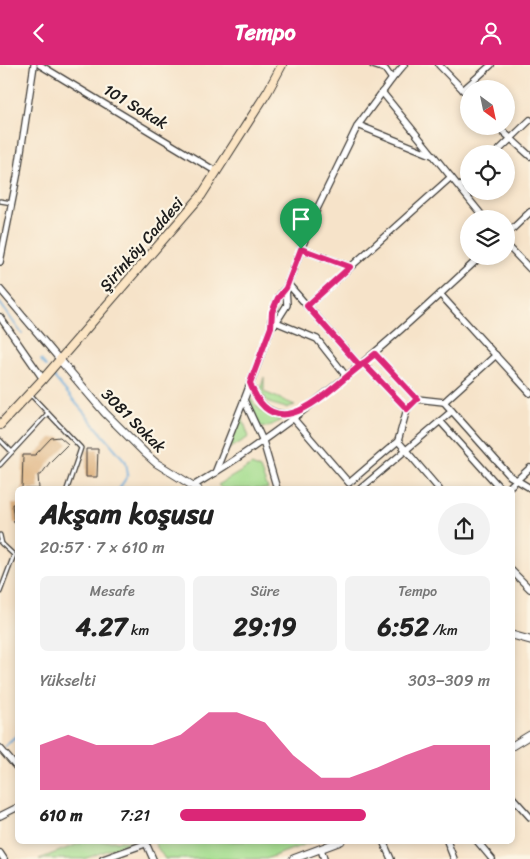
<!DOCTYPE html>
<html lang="tr">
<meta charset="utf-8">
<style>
body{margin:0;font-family:Sriracha,sans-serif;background:#f2f2f2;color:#222;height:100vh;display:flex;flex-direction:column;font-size:19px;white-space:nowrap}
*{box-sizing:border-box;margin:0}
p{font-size:16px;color:#767676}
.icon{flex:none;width:28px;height:28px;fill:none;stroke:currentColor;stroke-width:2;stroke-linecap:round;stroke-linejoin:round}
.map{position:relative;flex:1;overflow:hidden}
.side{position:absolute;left:15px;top:421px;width:500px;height:358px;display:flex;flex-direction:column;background:#fff;border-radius:8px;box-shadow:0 2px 8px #0003}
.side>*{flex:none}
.needle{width:32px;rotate:147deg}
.tools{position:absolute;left:460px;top:15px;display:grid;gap:10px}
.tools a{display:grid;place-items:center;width:55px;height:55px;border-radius:50%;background:#fff;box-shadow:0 2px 8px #0003;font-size:25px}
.pin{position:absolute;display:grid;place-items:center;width:42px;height:42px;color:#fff;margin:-51px -21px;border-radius:50% 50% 50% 0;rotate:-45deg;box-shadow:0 0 5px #0007}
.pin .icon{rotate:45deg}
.round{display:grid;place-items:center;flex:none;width:52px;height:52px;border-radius:26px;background:#f2f2f2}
.headline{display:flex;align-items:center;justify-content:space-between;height:85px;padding:0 25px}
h1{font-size:28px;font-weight:800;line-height:38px}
.figures{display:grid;grid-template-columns:repeat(3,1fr);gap:8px;height:85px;padding:5px 25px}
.figures div{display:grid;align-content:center;border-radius:8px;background:#f2f2f2;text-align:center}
.figures b{font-size:25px;font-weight:800}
.figures small{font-size:14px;font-weight:400}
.figures p{font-size:14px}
.chart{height:140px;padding:10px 25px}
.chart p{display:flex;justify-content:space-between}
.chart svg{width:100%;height:90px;margin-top:5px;fill:#db2777;opacity:.7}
ul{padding:0 25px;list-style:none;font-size:16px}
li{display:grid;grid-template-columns:80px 60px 1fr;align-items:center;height:38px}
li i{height:12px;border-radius:6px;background:#db2777}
header{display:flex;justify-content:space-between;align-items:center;height:65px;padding:0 25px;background:#db2777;color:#fff;font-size:22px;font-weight:800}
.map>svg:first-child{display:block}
.green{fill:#a4dd8f;stroke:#607c56}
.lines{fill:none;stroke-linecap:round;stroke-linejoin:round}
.stream{stroke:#67a9db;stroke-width:2}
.building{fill:#dbab74}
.service-casing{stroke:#3d3a36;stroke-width:5.5}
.minor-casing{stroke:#3d3a36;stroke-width:8}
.tertiary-casing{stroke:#3d3a36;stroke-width:9}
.secondary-casing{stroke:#3d3a36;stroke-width:10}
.service{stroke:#fff;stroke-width:3}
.minor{stroke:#fff;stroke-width:5.5}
.tertiary{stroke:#fff;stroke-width:7}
.secondary{stroke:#fce5c4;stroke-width:8}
.route-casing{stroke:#fff;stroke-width:10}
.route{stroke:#db2777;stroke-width:6}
.labels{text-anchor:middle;stroke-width:4.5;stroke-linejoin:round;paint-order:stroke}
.street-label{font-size:16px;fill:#1c1c1c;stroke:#fcf5e5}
</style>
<header><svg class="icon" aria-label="back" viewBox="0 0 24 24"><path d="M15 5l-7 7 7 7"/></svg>Tempo<svg class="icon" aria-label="person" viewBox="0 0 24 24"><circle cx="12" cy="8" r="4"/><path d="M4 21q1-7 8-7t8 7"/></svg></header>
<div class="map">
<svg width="530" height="794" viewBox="0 0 530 794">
<rect width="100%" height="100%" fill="#fcf5e5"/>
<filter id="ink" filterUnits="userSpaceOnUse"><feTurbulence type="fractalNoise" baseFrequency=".02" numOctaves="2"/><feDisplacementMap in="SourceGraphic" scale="10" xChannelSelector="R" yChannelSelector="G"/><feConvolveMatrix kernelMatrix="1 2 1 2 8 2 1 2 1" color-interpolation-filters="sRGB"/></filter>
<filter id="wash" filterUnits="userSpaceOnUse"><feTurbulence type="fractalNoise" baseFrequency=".0096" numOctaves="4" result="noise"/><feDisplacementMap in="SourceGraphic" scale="20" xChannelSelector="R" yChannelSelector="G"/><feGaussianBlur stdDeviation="1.12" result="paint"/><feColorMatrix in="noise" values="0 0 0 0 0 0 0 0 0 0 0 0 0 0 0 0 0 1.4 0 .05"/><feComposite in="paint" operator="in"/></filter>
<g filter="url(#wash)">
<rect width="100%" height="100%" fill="#f6e3c9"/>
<g class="green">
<path d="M264,312v15l31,13 -9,3 -17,-5 -9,-12z"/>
<path d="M251,334c9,13 17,17 30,21l-13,7 -8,-1 -10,-23z"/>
<path d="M242,352l7,20 -20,12 -1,-1z"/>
<path d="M252,400l8,4 8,20h-46l-4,-4z"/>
<path d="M86,776h47l-49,18h-45z"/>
<path d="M156,776h158l-48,18h-101l-10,-15z"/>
</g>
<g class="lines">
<g class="stream">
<path d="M0,238l22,31"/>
<path d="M41,295l5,6"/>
<path d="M53,311l73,86 2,13 -9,14"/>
<path d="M5,681l13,-12"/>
</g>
</g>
<g id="blocks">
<g class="building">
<path d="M60,372l8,7 -18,18 -9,13h-3l1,14h-17l1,-34h12l16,-17z"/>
<path d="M86,384h12l-1,28h-11z"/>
<path d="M12,439h6v19h-4z"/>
</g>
</g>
</g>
<g filter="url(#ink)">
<use href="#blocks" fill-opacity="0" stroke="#3d3a36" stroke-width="1"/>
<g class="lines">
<defs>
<g id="service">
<path d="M0,136l12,2"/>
<path d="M30,329l51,54 -14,41"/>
<path d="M0,375l12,12"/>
<path d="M0,400l47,-51"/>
<path d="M0,470l2,9"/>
<path d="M0,477l14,13 -14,37"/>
</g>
<g id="minor">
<path d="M40,0l177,107"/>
<path d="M373,0l12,4 7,10 12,-14"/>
<path d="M439,0l30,31"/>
<path d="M463,25l28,-25"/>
<path d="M382,27l103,127"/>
<path d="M358,60l74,30"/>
<path d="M497,61l33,30"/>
<path d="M495,89l35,-34"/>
<path d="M460,122l9,-8"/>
<path d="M506,170l24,-23"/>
<path d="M506,179l24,25"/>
<path d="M301,184l49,18"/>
<path d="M0,197l17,-85 17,-112"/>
<path d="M288,219l72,82"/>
<path d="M0,224l60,71"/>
<path d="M440,229l90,99"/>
<path d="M307,241l144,-129"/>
<path d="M0,252l43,62"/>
<path d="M271,255l46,19 29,37"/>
<path d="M275,259l12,-19 -1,-17"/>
<path d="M375,289l42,45 27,3"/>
<path d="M496,290l-52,47 66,74 20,12"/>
<path d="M250,318c9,24 23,36 49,29"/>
<path d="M407,344l10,-10"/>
<path d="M293,353l56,65 49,-42 9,-32 -44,-46"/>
<path d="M440,356l61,68"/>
<path d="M398,376l41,48"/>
<path d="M215,408l29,-73"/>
<path d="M193,421c106,-63 199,-146 288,-230"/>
<path d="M277,424l-14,-48 -19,-41c9,-24 18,-47 26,-70 6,-15 2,-30 16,-42l31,-79 41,-84 34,-46"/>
<path d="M360,424l92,-78"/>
<path d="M507,424l23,-21"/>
<path d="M512,506l18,18"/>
<path d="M0,683l18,21"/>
<path d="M512,732l18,20"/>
<path d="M0,751l18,-9"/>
<path d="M145,776l8,18"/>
<path d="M383,776l8,18"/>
<path d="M447,776l7,18"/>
<path d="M477,776l15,18"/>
<path d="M321,784l3,10"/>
<path d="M0,788l4,6"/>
<path d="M103,794l42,-15"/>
</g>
<g id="tertiary">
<path d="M60,295l45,53 41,41 10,9 42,26"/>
<path d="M512,570l18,5"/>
<path d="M512,681l18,-11"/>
<path d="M293,794l48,-18"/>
</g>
<path id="secondary" d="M0,360l43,-46 158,-183 67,-105 14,-26"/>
</defs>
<use href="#service" class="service-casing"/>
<use href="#minor" class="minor-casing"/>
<use href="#tertiary" class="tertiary-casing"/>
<use href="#secondary" class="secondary-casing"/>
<use href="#service" class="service"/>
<use href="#minor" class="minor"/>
<use href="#tertiary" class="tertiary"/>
<use href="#secondary" class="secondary"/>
</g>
</g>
<g class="lines" filter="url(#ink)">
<defs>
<path id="route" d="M301,184l-15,39 -8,10 -6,14 -1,15 -21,56c25,68 77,8 110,-17l3,-3 44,46 10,-10 -42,-45 -15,12 -53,-60 43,-39 -49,-18"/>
</defs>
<use href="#route" class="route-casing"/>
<use href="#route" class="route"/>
</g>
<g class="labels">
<g class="street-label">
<text transform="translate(136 41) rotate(31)" y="6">101 Sokak</text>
<text transform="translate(141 179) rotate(-49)" y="6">Şirinköy Caddesi</text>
<text transform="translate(134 355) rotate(45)" y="6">3081 Sokak</text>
</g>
</g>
</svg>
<div class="tools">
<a><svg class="needle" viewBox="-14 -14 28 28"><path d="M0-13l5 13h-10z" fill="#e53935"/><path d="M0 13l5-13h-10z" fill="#767676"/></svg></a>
<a><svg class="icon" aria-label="locate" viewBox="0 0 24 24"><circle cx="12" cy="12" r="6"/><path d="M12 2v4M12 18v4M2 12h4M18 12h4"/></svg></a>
<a><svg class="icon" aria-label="layers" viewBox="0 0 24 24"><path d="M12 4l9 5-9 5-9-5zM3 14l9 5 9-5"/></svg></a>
</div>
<div class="pin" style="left:301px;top:184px;background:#1e9e55"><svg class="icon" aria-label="arrive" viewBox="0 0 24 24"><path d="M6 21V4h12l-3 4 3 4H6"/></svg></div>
<section class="side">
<div class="headline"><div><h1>Akşam koşusu</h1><p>20:57 · 7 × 610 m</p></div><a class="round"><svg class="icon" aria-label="share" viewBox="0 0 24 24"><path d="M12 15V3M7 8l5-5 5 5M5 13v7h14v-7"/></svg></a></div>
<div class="figures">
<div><p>Mesafe</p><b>4.27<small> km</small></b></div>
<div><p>Süre</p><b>29:19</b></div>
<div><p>Tempo</p><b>6:52<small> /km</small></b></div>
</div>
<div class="chart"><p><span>Yükselti</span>303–309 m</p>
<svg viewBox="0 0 160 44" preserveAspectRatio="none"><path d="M0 44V22L10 17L20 22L30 22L40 22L50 17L60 6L70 6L80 11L90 27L100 38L110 38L120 33L130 27L140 22L150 22L160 22V44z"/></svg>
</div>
<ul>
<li><b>610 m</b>7:21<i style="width:60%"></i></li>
</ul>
</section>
</div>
